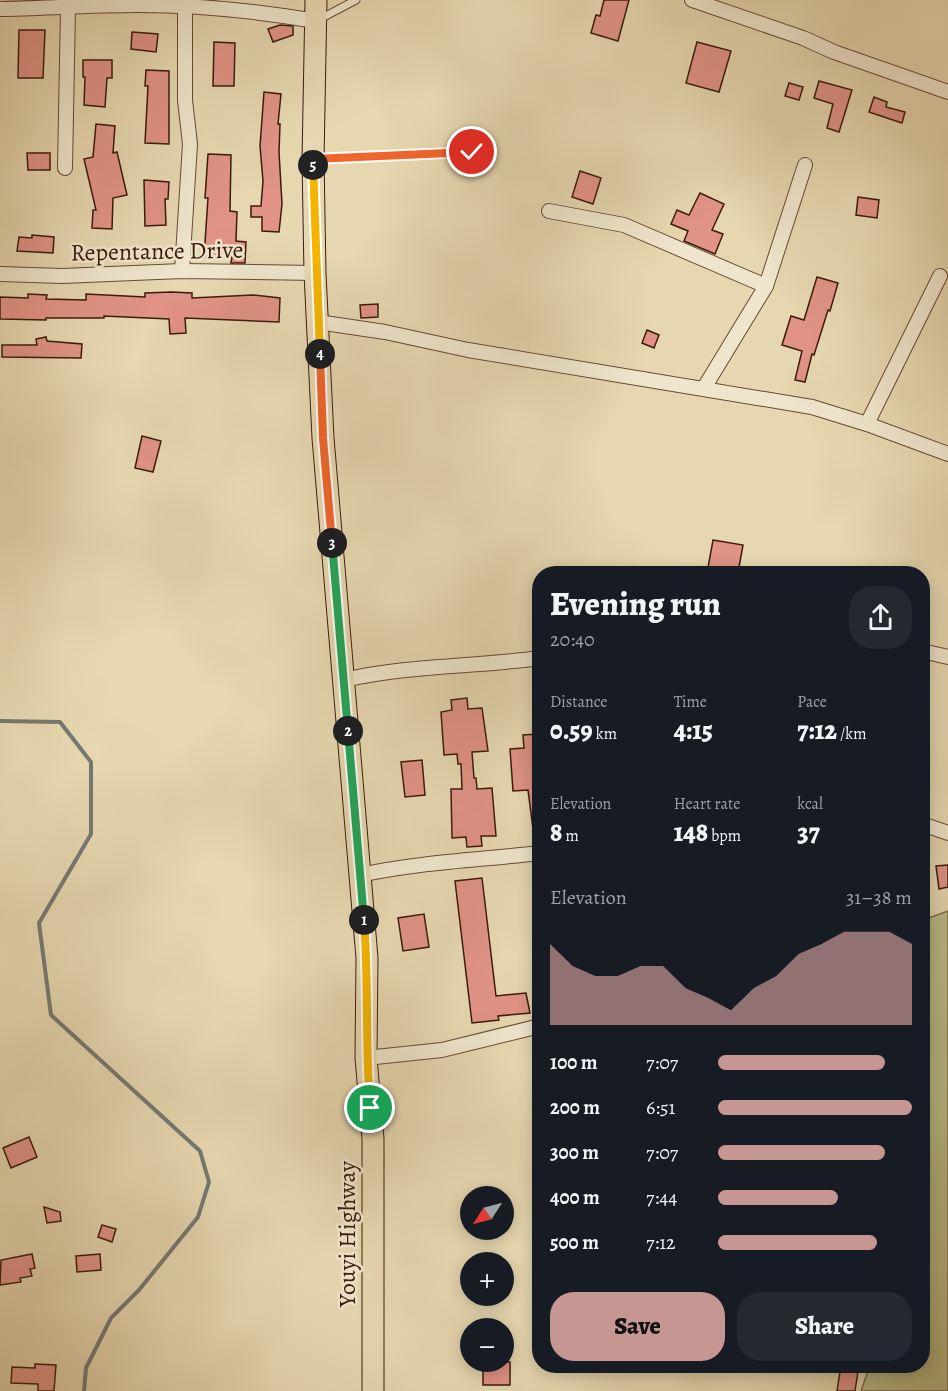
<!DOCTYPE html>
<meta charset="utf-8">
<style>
body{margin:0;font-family:Alegreya,serif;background:#242831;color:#f1f3f6;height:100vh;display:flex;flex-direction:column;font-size:22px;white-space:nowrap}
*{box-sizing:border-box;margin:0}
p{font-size:20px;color:#9ea1a6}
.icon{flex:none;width:33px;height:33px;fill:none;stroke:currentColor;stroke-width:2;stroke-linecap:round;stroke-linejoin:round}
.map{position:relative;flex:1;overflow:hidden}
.panel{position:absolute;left:532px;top:566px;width:398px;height:807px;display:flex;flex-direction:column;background:#171b24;border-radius:24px;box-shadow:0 3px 15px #0003}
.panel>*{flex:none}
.needle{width:39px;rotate:234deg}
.fabs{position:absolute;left:460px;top:1186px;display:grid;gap:12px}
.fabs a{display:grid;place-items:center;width:54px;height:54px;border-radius:50%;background:#171b24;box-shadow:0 3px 15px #0003;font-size:30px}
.pin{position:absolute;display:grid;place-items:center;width:51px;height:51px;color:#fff;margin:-26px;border:3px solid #fff;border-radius:50%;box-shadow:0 2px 6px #0007}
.km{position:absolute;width:30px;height:30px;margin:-15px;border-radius:50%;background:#222;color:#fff;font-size:16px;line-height:30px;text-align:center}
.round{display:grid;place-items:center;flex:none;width:63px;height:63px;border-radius:24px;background:#242831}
.head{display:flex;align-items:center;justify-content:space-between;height:102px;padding:0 18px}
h1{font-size:33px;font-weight:800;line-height:45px}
.stats{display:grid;grid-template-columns:repeat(3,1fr);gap:9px;height:102px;padding:6px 18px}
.stats div{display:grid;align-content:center}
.stats b{font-size:26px;font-weight:800}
.stats small{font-size:16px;font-weight:400}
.stats p{font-size:16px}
.chart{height:168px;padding:12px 18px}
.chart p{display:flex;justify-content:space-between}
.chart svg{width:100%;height:108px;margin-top:6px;fill:#c59692;opacity:.7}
.cta{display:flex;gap:12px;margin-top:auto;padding:12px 18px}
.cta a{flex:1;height:69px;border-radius:24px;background:#c59692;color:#111;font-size:24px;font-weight:800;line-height:69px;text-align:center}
.cta a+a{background:#242831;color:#f1f3f6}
ul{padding:0 18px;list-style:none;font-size:20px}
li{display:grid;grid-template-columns:96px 72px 1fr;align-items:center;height:45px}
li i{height:15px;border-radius:8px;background:#c59692}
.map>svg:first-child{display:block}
.green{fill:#b9bd88;stroke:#7a6c4a;stroke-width:1.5}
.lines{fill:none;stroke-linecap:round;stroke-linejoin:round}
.stream{stroke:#757972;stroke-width:4}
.building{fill:#e09386;stroke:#3b1b0b;stroke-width:1.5}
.service-casing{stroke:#664a34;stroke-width:9}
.minor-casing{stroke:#664a34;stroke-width:16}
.primary-casing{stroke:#3b1b0b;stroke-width:23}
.service{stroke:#efe5cc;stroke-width:7}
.minor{stroke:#efe5cc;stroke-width:14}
.primary{stroke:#e6d7b0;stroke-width:21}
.split-1-casing{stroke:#fff;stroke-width:12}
.split-2-casing{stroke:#fff;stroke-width:12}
.split-3-casing{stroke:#fff;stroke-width:12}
.split-4-casing{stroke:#fff;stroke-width:12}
.split-5-casing{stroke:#fff;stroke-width:12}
.split-6-casing{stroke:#fff;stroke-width:12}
.split-1{stroke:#f5b400;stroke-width:8}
.split-2{stroke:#22a559;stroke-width:8}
.split-3{stroke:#22a559;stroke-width:8}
.split-4{stroke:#f0652b;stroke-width:8}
.split-5{stroke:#f5b400;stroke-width:8}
.split-6{stroke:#f0652b;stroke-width:8}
.labels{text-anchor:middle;stroke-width:5;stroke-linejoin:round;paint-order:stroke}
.street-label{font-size:24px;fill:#3b1b0b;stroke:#efe5cc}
</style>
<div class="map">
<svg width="948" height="1391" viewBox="0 0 948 1391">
<rect width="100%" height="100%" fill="#e6d7b0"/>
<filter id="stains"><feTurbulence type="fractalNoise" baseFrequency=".00333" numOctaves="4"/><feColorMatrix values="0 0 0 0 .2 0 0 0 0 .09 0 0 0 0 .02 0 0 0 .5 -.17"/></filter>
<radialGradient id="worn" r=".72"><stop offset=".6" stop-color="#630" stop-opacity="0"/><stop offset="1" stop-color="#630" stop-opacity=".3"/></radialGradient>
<path class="green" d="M948,911v480h-87l9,-26h52l1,-445z"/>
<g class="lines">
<path class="stream" d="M0,721l60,1 31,40v72l-52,89 12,92 149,136 9,31 -11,35 -59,73 -28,28 -25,50 -2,23"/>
</g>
<g class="building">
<path d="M604,0h25l-11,41 -27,-8 5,-18 4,1z"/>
<path d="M280,25l13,1v9l-20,7 -5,-13z"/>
<path d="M19,30h26l-2,48h-25z"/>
<path d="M132,32l26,2 -2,18 -25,-3z"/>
<path d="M214,42l21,1 -1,43h-21z"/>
<path d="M697,42l34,9 -12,41 -33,-9z"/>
<path d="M83,60h29v18h-5l-2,29 -21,-2 1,-28h-2z"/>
<path d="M146,70l23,1v73l-24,-1 3,-57h-3z"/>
<path d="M819,81l33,9 -13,42 -12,-4 6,-24 -19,-6z"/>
<path d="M789,83l14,4 -4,13 -14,-4z"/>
<path d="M264,92l17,2 -3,30h2l-1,28 3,52 -3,28 -17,-1v-14h-11v-11h10l2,-25 -3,-35z"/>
<path d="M874,97l13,5 -1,5 19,5 -3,11 -33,-11z"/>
<path d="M96,124l19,2 -2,27 4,-1 10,43 -14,3 -1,31 -20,-1 1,-18h3l-12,-51 9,-2z"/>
<path d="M27,153h23v17h-22z"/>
<path d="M208,154l23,1 -1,56 7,1 -1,29 10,1 -1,21h-14l1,-6h-28l4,-59h-3z"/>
<path d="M580,171l21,7 -8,26 -21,-7z"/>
<path d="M144,180l25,2 -1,17h-3l1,26 -21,1z"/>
<path d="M700,193l24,11 -12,26 11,4 -8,20 -31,-13 4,-10 -17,-7 6,-14 12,5z"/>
<path d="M858,197l21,3 -2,18 -21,-3z"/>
<path d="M32,235l22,2 -1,16 -36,-2 2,-14 13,1z"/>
<path d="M817,277l21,6 -8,28 -2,-1 -14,45 -2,-1 -7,28 -10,-2 7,-29 -20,-6 9,-29 13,4z"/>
<path d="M171,292l21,1v5l61,-3 27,3 -1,24 -94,-4 1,15 -16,1 -1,-15 -65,-3v2h-58v2l-46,-1v-22l28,1v-4l19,1 -1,4 40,1v-6l59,3v-4z"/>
<path d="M378,304v13l-17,1 -1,-13z"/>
<path d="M647,330l12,5 -5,13 -12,-5z"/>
<path d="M46,337l1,4 35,3 -1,14 -79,-1v-12h35l-1,-6z"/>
<path d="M142,436l19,5 -8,31 -18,-4z"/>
<path d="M713,540l30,5 -5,28h-31z"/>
<path d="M467,698l1,11 14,-1 6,43 -16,1 2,26h2l1,11 15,-1 4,48h-15l1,10 -15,1 -1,-10 -14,1 -1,-49h11l-1,-25h-3l-1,-10 -13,1 -3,-43 11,-2 -1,-10z"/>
<path d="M538,734l2,95h-7l-5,-39 -15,1 -3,-42 14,-1 -1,-13z"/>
<path d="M422,760l3,35 -20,2 -4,-35z"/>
<path d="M948,865v22l-9,2 -3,-23z"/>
<path d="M482,878l14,118 30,-3 4,20 -32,3 1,4 -27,3 -17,-142z"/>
<path d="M424,914l5,33 -26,4 -5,-33z"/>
<path d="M29,1137l8,20 -26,11 -8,-20z"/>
<path d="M44,1207l16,5 1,9 -14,2z"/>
<path d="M102,1225l14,4 -4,13 -14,-5z"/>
<path d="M32,1254l3,14 -5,1 2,7 -12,2 1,4 -21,3 1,-25z"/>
<path d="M100,1254l1,16 -24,2 -1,-16z"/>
<rect x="483" y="1362" width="27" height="23"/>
<path d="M35,1364l21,1 -2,26h-16v-7l-27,-1 1,-16 23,1z"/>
<path d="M841,1365h18l-4,26h-18z"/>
</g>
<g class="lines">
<defs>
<g id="service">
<path d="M318,20l38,-20"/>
<path d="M316,159l156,-7"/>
</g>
<g id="minor">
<path d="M692,0l111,38 31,14 114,40"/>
<path d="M0,9c46,-1 92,-4 138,-4 60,0 119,6 178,16"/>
<path d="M65,168l3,-160"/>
<path d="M549,211l75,14 142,61"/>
<path d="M182,271l8,-127 -5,-44v-100"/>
<path d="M0,274l62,2 120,-5 133,2"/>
<path d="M318,322l67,10 83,18 344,57 55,17 81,30"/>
<path d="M704,388l62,-102 39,-121"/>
<path d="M867,424l73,-148"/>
<path d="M922,651l26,6"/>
<path d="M344,680c64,-15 131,-13 196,-22"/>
<path d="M922,824l26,9"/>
<path d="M360,875c60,-13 120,-15 180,-22"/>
<path d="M366,1058l76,-8 98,-24"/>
</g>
<path id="primary" d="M316,0l-3,159 2,114 8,165 44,520 -1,100 7,81v252"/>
</defs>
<use href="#service" class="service-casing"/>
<use href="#minor" class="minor-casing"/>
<use href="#primary" class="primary-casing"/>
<use href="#service" class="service"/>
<use href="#minor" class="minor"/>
<use href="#primary" class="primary"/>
</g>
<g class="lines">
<defs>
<path id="split-1" d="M364,920c5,63 1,126 6,188"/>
<path id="split-2" d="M348,731l16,189"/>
<path id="split-3" d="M332,543l16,188"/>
<path id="split-4" d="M320,354l3,84 9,105"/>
<path id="split-5" d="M313,165l7,189"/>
<path id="split-6" d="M313,165v-6l159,-7"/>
</defs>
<use href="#split-1" class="split-1-casing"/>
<use href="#split-2" class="split-2-casing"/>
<use href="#split-3" class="split-3-casing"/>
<use href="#split-4" class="split-4-casing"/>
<use href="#split-5" class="split-5-casing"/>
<use href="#split-6" class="split-6-casing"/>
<use href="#split-1" class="split-1"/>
<use href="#split-2" class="split-2"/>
<use href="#split-3" class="split-3"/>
<use href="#split-4" class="split-4"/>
<use href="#split-5" class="split-5"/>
<use href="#split-6" class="split-6"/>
</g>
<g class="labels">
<g class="street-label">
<text transform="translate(157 251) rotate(-1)" y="8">Repentance Drive</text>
<text transform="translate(347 1234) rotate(-90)" y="8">Youyi Highway</text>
</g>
</g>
<rect width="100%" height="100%" filter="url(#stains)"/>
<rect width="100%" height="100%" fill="url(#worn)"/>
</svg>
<div class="fabs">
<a><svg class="needle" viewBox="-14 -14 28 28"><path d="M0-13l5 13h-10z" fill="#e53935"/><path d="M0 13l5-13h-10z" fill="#9ea1a6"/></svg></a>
<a>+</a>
<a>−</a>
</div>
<div class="pin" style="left:370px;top:1108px;background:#1e9e55"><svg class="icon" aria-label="arrive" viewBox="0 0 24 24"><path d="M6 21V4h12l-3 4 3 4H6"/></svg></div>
<div class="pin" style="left:472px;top:152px;background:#d93025"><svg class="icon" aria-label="check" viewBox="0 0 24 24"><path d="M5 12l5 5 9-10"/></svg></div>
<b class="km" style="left:364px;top:920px">1</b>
<b class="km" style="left:348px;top:731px">2</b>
<b class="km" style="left:332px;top:543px">3</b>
<b class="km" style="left:320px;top:354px">4</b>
<b class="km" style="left:313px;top:165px">5</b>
<section class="panel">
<div class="head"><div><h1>Evening run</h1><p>20:40</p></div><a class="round"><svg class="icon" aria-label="share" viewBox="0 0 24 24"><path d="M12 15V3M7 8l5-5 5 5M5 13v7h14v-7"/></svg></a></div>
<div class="stats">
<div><p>Distance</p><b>0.59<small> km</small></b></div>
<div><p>Time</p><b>4:15</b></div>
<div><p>Pace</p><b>7:12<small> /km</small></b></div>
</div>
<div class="stats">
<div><p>Elevation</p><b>8<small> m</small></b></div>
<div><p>Heart rate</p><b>148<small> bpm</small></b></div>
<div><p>kcal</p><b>37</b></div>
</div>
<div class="chart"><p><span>Elevation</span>31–38 m</p>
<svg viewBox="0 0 160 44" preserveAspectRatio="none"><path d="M0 44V11L10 20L20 24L30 24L40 20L50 20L60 29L70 33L80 38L90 29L100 24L110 15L120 11L130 6L140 6L150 6L160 11V44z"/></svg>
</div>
<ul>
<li><b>100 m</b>7:07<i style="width:86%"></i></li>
<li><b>200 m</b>6:51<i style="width:100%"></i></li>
<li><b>300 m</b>7:07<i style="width:86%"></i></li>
<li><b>400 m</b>7:44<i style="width:62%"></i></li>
<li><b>500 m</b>7:12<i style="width:82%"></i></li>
</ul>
<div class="cta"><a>Save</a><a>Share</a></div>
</section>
</div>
